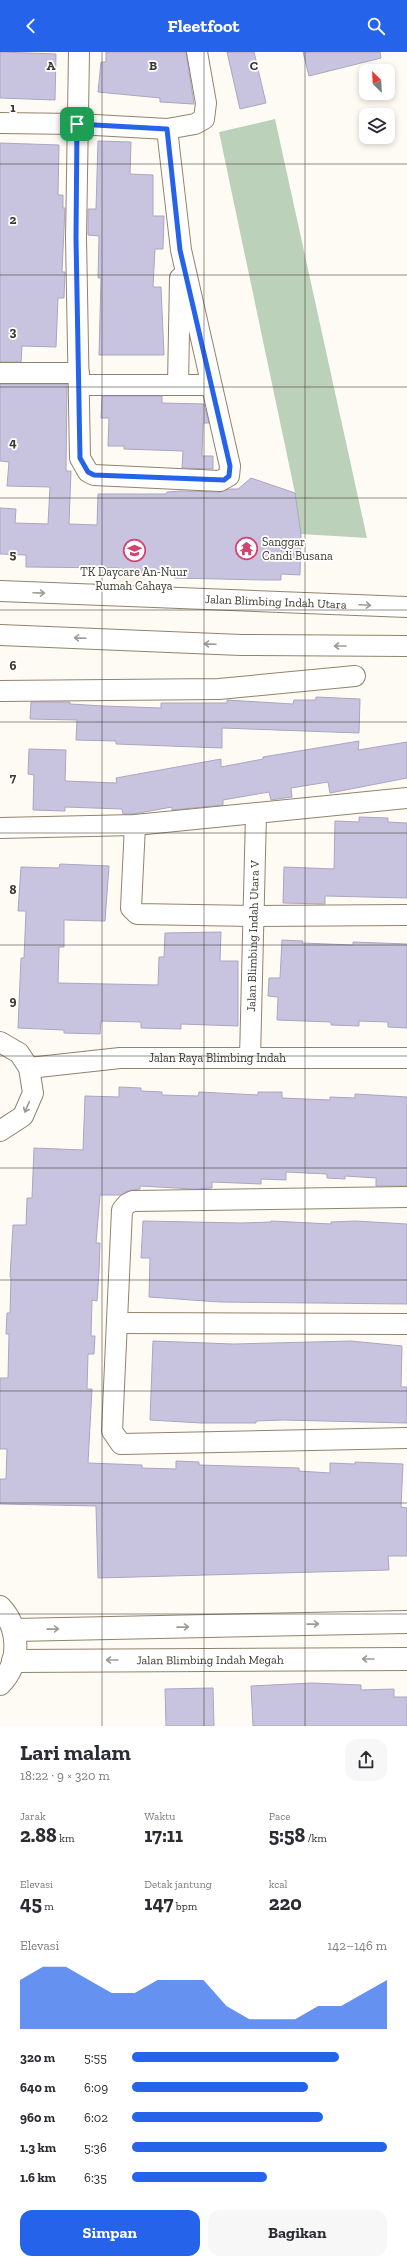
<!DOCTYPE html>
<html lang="id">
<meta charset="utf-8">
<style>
body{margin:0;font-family:"Zilla Slab",serif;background:#f7f7f7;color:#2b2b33;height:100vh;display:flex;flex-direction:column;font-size:15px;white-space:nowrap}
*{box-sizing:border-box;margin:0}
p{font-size:13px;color:#7c7c81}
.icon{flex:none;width:22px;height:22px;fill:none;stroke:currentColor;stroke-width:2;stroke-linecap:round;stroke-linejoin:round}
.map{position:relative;height:1674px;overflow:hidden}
.side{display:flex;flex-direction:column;background:#fff;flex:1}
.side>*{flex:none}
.needle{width:26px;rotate:336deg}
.controls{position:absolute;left:359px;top:12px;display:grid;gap:8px}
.controls a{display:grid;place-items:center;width:36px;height:36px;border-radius:8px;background:#fff;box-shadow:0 2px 6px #0003;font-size:20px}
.pin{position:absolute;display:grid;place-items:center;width:34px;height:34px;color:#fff;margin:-17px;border-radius:8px;box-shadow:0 2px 6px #0006}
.round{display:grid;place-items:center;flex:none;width:42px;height:42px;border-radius:12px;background:#f7f7f7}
.summary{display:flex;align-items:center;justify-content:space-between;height:68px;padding:0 20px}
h1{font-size:22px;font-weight:700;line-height:30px}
.figures{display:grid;grid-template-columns:repeat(3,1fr);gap:6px;height:68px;padding:4px 20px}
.figures div{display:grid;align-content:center}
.figures b{font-size:20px;font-weight:700}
.figures small{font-size:11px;font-weight:400}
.figures p{font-size:11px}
.chart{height:112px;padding:8px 20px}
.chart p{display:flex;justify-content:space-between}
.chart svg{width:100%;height:72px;margin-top:4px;fill:#2563eb;opacity:.7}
.button{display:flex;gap:8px;margin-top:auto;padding:8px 20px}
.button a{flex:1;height:46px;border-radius:12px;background:#2563eb;color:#fff;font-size:16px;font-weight:700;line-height:46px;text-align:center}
.button a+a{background:#f7f7f7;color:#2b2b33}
ul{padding:0 20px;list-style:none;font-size:13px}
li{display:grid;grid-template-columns:64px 48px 1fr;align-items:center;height:30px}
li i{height:10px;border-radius:5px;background:#2563eb}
header{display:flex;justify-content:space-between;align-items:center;height:52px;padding:0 20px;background:#2563eb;color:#fff;font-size:18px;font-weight:700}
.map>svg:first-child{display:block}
.built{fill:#fdf1dd}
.green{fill:#bcd1ba}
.building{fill:#c8c3df;stroke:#aba6c1}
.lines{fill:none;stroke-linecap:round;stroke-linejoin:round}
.street-casing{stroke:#91836b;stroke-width:22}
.secondary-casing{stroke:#91836b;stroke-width:24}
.street{stroke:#fff;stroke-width:20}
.secondary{stroke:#fff;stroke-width:22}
.oneway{stroke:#9e9b96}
.route-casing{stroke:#fff;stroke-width:8}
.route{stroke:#2563eb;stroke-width:5}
.grid{fill:none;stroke:#3d372d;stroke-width:1;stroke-opacity:0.55}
.labels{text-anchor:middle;stroke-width:3.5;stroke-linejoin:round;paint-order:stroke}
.poi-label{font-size:12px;fill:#3d372d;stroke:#fff;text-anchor:start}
.street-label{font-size:12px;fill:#3d372d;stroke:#fff}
.grid-label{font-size:13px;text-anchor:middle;font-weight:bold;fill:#3d372d;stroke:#fff;stroke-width:3.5;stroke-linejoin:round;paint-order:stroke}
</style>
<header><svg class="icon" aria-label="back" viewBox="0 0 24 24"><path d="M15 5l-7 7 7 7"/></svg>Fleetfoot<svg class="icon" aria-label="search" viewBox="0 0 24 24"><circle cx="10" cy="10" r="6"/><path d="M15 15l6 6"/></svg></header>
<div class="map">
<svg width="407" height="1674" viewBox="0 0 407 1674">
<rect width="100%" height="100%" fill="#fefbf5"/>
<path class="built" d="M121,477l27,1 -2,54 -28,-1z"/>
<path class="green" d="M275,67l92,419 -66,-4 -6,-41 -76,-361z"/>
<g class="building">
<path d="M0,0l56,2 -1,46 -55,-2z"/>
<path d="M106,0h80l8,52 -34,-2v-4l-62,-6 3,-30h5z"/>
<path d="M227,0h27l12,51 -26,6z"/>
<path d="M303,0h77l1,6 -72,18z"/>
<path d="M98,89l33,1 -1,32 23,1v41h11l-1,33h-8l-2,38h8l3,68h-65l2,-77h-3l1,-42 -11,-1v-26h8z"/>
<path d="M0,91l59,2 -1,50h5v13h2l-3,64h3l-1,26h-6l-2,49 -34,-1 -1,16h-21z"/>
<path d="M0,332h67l-1,87h5l-2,53 28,1 1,-31h68l1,-2 14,-1 39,1 9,-3h9l13,-11 44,15 6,41 -1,41 -19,-1v6h-18l-89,-2v-4l-55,-2v-4l-93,-1v-12l-26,-1v-46l16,1 -1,14 33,1 2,-37 -43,-1 2,-24 -9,-1z"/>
<path d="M102,344h60v7l42,1 5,19h-6l-1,33h11v13l-31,-1 1,-17 -59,-2v-3h-16l1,-28h-8z"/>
<path d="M316,645l44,2 -1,34 -137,-5v20l-106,-4v-3l-40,-1 1,-20 -47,-1 1,-17h39v2l34,2 57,2v-5h66v-3l66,4 1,-4h22z"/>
<path d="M359,689l-1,9 49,-8v36l-77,15 -2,-11 -37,6 1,9 -21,3 -2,-8 -46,8v5l-51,5v-3l-38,7h-11l-1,-5 -57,-2v4l-32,-1 1,-35 -6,-1 1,-25 37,1 -1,31 52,2 -1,-5 105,-19v8l42,-8v-2z"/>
<path d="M359,765l29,1v4l19,1v75l-82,-2v8l-42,-1 1,-36 50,2 1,-48 24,1z"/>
<path d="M60,812l49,2 -4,55 -41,-1v27h-5l-1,36 100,2 1,-28h5l1,-24 56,-1 -1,29h18v65l-57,-2v5l-40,-1v-6l-40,-1 -1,13 -36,-1v-3l-46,-2 3,-70h3l2,-47h-8l3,-44 38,1z"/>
<path d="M282,888l21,1 -1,2 51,2v-3l54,2v84l-19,-1v-5l-29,-1v5l-28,-1v-3l-54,-2 1,-23 -10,-1 1,-18h11z"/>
<path d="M119,1035l22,1v3l21,1v3l36,1 1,-4 59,3v-3h24v6l48,2v-3l25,1v-4l52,3v89h-31v-8l-31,-2v3l-18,-1v-4l-41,-2v8l-25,-1v5l-49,-2v6l-18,1 -54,-3v3l-12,2 -8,4h-20l-4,48h4l-1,28 -2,30 -5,-1 -1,36h4l-1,18h-6l-1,35h5l-4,74 54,2v3l34,1v-8l23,1v3l100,3v3l31,2v-10l25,1v-2l48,2 -2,43 6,1v48h-19l1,14 -291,8 -2,-72 -96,-2v-25h6l1,-30h-7v-71h8l1,-44h-3l1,-21h3l1,-36h-1l3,-52h13l1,-27h5l2,-50 49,2 2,-54 34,1z"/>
<path d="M143,1169l99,2 29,-1v-1l60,3v-2l24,-1 52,3v80l-187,-2 -71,-5 1,-39h-9z"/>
<path d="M153,1289l80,3 118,-3 51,5 -1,41h6v36l-124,-3 -27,1v2h-55l-51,-3z"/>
<path d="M312,1631l49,2v5l33,-1v8h13v29h-154l-2,-40z"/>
<path d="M213,1636l1,38h-48l-1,-37z"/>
</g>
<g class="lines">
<defs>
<g id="street">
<path d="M79,0l-3,186 4,220 8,14 6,3 126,6 9,-5 1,-10 -49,-216 -14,-121"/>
<path d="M0,71l77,1 90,5 28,-5 9,-5 2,-16 -9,-51"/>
<path d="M0,321h79"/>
<path d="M178,332l2,-106"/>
<path d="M79,333h132"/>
<path id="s1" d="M0,539l407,16"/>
<path d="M0,583l241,10 166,1"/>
<path d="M0,639l219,-2 136,-13"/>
<path d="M135,773l-4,83 6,6 116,2 154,-1"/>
<path d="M0,776l135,-3 272,-27"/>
<path d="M0,990l19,11 10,15 4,25 -10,23 -23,15"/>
<path id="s2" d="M250,1006l6,-244"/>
<path id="s3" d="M29,1016l91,-10h287"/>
<path d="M407,1145l-274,4 -6,3 -5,6 -10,221 9,13 286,-6"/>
<path d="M118,1271l289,1"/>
</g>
<g id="secondary">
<path d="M0,1555c20,21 21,56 0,77"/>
<path d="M14,1578l393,-8"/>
<path id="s4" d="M13,1609l394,-2"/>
</g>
</defs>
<use href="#street" class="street-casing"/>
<use href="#secondary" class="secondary-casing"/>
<use href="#street" class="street"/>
<use href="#secondary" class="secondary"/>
</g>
<defs><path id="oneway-shaft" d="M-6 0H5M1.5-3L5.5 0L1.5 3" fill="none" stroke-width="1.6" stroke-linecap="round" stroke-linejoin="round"/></defs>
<g class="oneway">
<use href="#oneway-shaft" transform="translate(39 541) rotate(2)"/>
<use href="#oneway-shaft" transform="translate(365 553) rotate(3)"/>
<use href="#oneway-shaft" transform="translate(80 586) rotate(-178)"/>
<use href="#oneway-shaft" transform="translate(210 592) rotate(-178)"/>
<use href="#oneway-shaft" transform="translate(340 594) rotate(-180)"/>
<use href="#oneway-shaft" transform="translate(27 1055) rotate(113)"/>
<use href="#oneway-shaft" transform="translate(313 1572) rotate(-1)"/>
<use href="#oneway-shaft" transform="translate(183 1575) rotate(-1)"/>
<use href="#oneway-shaft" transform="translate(53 1577) rotate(-1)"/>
<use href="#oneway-shaft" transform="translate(368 1607) rotate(180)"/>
<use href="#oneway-shaft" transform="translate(112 1608) rotate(180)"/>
</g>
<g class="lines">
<defs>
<path id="route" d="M77,72l90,5 13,121 50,216 -1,10 -5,4 -130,-5 -6,-3 -8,-14 -4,-220z"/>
</defs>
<use href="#route" class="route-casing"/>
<use href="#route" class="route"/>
</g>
<path class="grid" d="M102,0v1674M204,0v1674M305,0v1674M0,112h407M0,223h407M0,335h407M0,446h407M0,558h407M0,670h407M0,781h407M0,893h407M0,1004h407M0,1116h407M0,1228h407M0,1339h407M0,1451h407M0,1562h407"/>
<defs>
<symbol id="temple-ring" viewBox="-11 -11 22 22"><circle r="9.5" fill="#fff" stroke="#d2446f" stroke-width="1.5"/><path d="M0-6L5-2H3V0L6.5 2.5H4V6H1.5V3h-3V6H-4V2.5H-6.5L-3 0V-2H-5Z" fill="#d2446f"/></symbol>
<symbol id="school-ring" viewBox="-11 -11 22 22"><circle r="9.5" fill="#fff" stroke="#d2446f" stroke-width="1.5"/><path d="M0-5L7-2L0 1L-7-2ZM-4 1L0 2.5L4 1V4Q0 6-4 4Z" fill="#d2446f"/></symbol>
</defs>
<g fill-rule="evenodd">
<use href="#temple-ring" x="234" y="484" width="25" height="25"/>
<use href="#school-ring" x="122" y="486" width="25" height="25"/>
</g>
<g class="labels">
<g class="poi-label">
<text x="262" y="494">Sanggar<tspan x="262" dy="14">Candi Busana</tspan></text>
<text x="134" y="524" text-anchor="middle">TK Daycare An-Nuur<tspan x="134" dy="14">Rumah Cahaya</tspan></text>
</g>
<g class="street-label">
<text dy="4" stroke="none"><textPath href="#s1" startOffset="276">Jalan Blimbing Indah Utara</textPath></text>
<text dy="4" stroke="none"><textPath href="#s2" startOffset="122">Jalan Blimbing Indah Utara V</textPath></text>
<text dy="4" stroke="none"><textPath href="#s3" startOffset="189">Jalan Raya Blimbing Indah</textPath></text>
<text dy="4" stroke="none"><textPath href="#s4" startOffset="197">Jalan Blimbing Indah Megah</textPath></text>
</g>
</g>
<g class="grid-label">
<text x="51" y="18">A</text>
<text x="153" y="18">B</text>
<text x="254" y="18">C</text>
<text x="13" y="60">1</text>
<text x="13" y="172">2</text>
<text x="13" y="284">3</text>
<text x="13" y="395">4</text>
<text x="13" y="507">5</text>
<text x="13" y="618">6</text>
<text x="13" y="730">7</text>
<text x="13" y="842">8</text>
<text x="13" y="953">9</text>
</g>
</svg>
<div class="controls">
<a><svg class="needle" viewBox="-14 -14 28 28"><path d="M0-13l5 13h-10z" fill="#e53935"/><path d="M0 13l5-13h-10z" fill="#7c7c81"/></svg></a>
<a><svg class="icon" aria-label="layers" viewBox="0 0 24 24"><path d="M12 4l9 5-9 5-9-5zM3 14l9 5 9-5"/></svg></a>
</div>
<div class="pin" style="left:77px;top:72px;background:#1e9e55"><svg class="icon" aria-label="arrive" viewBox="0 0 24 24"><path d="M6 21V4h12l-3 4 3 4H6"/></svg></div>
</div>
<section class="side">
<div class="summary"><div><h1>Lari malam</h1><p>18:22 · 9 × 320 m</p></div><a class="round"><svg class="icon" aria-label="share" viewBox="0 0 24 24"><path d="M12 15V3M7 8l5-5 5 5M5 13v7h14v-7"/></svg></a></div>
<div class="figures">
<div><p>Jarak</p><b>2.88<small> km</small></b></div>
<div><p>Waktu</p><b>17:11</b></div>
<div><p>Pace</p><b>5:58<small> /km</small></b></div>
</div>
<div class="figures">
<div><p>Elevasi</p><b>45<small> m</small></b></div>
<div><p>Detak jantung</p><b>147<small> bpm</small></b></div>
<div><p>kcal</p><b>220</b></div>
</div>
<div class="chart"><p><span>Elevasi</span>142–146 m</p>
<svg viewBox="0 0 160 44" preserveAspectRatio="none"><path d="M0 44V14L10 6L20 6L30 14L40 22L50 22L60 14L70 14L80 14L90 30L100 38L110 38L120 38L130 30L140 30L150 22L160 14V44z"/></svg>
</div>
<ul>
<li><b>320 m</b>5:55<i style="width:81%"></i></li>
<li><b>640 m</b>6:09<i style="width:69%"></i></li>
<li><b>960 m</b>6:02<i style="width:75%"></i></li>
<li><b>1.3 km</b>5:36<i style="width:100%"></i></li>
<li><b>1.6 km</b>6:35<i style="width:53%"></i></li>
</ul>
<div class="button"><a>Simpan</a><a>Bagikan</a></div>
</section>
